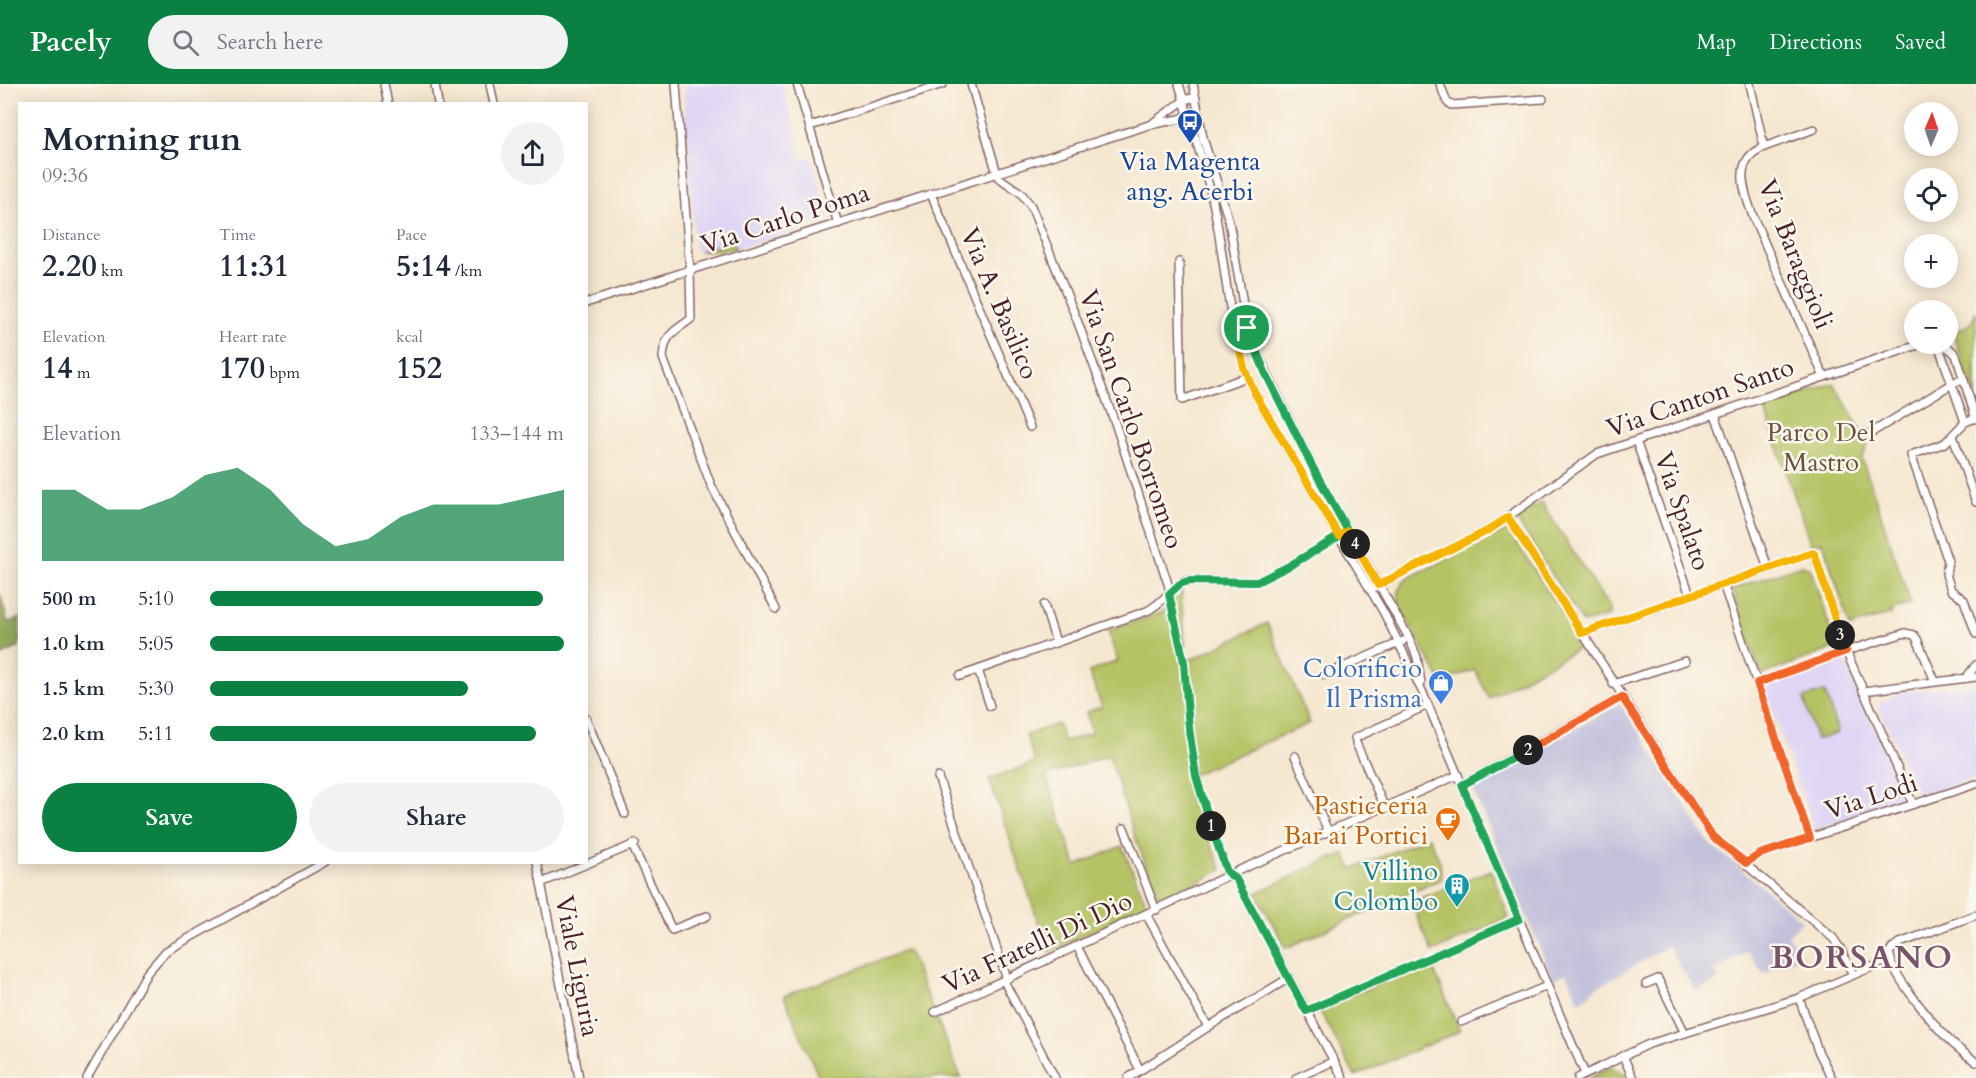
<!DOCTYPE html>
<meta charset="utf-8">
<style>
body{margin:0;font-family:Cardo,serif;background:#f2f2f3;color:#1f2937;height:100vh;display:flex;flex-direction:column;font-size:22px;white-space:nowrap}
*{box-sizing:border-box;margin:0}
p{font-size:20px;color:#747a83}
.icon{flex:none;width:33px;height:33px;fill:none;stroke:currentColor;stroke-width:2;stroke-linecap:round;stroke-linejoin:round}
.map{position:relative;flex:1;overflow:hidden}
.sheet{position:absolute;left:18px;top:18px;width:570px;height:762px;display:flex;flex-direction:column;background:#fff;border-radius:0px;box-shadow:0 3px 15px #0003}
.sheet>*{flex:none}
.needle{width:39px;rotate:2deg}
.tools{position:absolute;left:1904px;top:18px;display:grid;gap:12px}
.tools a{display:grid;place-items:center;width:54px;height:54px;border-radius:50%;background:#fff;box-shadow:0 3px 15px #0003;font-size:30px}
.pin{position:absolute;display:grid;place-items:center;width:51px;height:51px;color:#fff;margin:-26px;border:3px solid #fff;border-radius:50%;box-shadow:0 2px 6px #0007}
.km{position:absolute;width:30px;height:30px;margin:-15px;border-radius:50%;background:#222;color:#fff;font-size:16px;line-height:30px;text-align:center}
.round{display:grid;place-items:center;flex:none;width:63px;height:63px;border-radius:32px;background:#f2f2f3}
.summary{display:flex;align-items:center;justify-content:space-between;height:102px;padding:0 24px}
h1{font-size:33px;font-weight:700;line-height:45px}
.figures{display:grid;grid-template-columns:repeat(3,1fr);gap:9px;height:102px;padding:6px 24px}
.figures div{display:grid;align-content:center}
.figures b{font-size:30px;font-weight:700}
.figures small{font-size:16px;font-weight:400}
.figures p{font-size:16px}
.chart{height:168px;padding:12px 24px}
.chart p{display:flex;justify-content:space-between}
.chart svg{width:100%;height:108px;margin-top:6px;fill:#0b8043;opacity:.7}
.button{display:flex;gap:12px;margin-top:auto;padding:12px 24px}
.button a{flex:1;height:69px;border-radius:36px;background:#0b8043;color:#fff;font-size:24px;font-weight:700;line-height:69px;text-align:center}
.button a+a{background:#f2f2f3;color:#1f2937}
ul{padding:0 24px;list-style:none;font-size:20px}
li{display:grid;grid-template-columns:96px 72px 1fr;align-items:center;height:45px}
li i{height:15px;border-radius:8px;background:#0b8043}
header{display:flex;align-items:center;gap:36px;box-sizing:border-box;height:84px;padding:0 30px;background:#0b8043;color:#fff}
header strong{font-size:28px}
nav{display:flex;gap:33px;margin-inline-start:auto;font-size:21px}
.search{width:420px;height:54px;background:#f2f2f3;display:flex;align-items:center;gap:15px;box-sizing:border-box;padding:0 21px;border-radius:33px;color:#747a83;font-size:22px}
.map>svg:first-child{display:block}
.built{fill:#dfd5f5}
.industrial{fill:#c3c1db}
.green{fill:#b5c365;stroke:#807148;stroke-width:1.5}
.forest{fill:#90a95a;stroke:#6d6442;stroke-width:1.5}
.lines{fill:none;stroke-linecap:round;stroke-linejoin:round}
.street-casing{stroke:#866565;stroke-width:10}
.street{stroke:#fff;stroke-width:7}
.split-1-casing{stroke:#fff;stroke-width:12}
.split-2-casing{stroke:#fff;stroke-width:12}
.split-3-casing{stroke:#fff;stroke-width:12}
.split-4-casing{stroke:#fff;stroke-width:12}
.split-5-casing{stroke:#fff;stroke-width:12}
.split-1{stroke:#22a559;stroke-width:8}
.split-2{stroke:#22a559;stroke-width:8}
.split-3{stroke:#f0652b;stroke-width:8}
.split-4{stroke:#f5b400;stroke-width:8}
.split-5{stroke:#f5b400;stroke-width:8}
.labels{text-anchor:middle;stroke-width:5;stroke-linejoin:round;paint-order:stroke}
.transit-label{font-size:26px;fill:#164399;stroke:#fbf7ec}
.street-label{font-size:26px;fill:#4a1f2b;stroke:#fbf7ec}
.park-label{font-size:26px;fill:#6a503c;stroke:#fbf7ec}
.shop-label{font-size:26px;fill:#366cbe;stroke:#fbf7ec;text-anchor:end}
.food-label{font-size:26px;fill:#c56008;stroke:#fbf7ec;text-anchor:end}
.culture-label{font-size:26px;fill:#0d838f;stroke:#fbf7ec;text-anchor:end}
.district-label{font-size:32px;font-weight:bold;letter-spacing:1.5px;fill:#79536a;stroke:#fbf7ec}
</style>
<header>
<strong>Pacely</strong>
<div class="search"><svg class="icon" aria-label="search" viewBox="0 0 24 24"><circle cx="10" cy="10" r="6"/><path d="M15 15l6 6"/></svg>Search here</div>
<nav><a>Map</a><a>Directions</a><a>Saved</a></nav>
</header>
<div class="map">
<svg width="1976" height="994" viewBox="0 0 1976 994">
<rect width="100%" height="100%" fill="#fbf7ec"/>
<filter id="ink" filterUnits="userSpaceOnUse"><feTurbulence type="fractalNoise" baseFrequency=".0167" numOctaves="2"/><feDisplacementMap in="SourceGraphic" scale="12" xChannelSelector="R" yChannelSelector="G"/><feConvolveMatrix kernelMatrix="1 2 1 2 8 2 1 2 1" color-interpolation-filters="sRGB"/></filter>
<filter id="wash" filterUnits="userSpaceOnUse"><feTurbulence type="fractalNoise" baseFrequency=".008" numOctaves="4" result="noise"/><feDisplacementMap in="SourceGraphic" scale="24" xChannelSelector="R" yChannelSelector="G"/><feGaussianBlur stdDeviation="1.35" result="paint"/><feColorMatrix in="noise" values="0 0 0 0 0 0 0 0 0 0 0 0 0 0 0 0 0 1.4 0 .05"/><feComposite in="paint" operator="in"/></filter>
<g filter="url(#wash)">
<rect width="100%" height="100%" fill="#f5e7d0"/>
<g class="built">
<path d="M683,0h99l15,52 -1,5 6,18 9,-3 19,64 -94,29 -4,-8 -32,10 -3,-1 -2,-4z"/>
<path d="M1844,575l61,141 -91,29 -49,-142z"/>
<path d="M1975,600l1,94 -57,19 -41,-92 23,-13z"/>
</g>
<path class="industrial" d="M1621,619l87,139 95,79 -15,14 13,21 -38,18 -15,-23 -34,20 5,8 -23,13 -28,-46 -72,42 -16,15 -13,-30 -14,6 -81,-192z"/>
<g class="green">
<path d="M733,157l3,8 -36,2z"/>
<path d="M1976,227v87l-23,-64 18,-11z"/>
<path d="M1834,299l34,60 -6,16 49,145 -20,7 1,3 -42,13 -27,-85 -12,3 -47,-138z"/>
<path d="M1541,418l69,107 -2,7 -25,7 -66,-103z"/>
<path d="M1506,446l4,2 73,114 -94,52 -14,-28 -34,11 -41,-74c-3,-10 -2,-20 6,-28z"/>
<path d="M1802,481l8,3 26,77 -1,3 -74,27 -29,-86z"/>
<path d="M1181,504l5,74 81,-39 43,100 -120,53 14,52 18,42 -62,31 -25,-64 -26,-82 -63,21 30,90 46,-20 25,59 -98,47 -60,-173 46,-16 -9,-28 32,-11 6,18 28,-9 -6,-21 16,-5 -13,-35 29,-11 -10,-30 53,-18c9,-5 12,-18 20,-25z"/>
<path d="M1825,608l13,41 -22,7 -12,-42z"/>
<path d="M1429,753l11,25 2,17 -32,13 -124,56 -30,-55 77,-36 1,2 11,-5 7,15z"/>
<path d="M1491,786l18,48 -77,34 -21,-50z"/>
<path d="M908,866l53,128h-142l-35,-82z"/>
<path d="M1430,877l30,70 -105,45 -36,-67z"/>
<path d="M1610,983l15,6 3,5h-38z"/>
</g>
<path class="forest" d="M0,510l8,29 12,-5 -1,29 -19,9z"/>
</g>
<g filter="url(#ink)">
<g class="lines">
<defs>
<g id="street">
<path d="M384,0l4,20"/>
<path d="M435,0l3,20"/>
<path d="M490,0l4,20"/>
<path d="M676,0l14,187 1,48c-17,12 -27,16 -28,39l48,127 65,124"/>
<path d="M797,0l41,140"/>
<path d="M971,0l27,93 23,16 10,13 46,114 38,103 54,164 2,18 13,57 5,66 8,54 29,88 10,9 107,199"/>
<path d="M1179,0c12,42 28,86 36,128 12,61 14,137 45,191l124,210 38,78 163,383"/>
<path d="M1193,0l10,54 26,83 18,107 4,12 64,132 94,166 8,19 4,26"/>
<path d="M1440,0l7,18 4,3 92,-6"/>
<path d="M1750,0l14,63c-34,13 -19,47 -10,72l70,158"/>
<path d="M1154,38l32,-23 10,-1"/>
<path d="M810,42l133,-42"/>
<path d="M1764,63l50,-18"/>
<path d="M931,110l99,233"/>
<path d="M1179,178l3,138 65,-23"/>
<path d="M586,219l563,-178 31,-6 18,-9"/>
<path d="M1938,260l27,78"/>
<path d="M1939,260l11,5 6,6 20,64"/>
<path d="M1715,330l53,154"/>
<path d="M1976,334l-11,4 -20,21 -34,12 37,106 -2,13 5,16 13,10 12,34"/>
<path d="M1869,350l88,-53h7"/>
<path d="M1953,352l23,66"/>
<path d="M1636,357l54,154"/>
<path d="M1508,433l205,320 120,101 7,10 13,27"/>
<path d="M1723,500l87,254"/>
<path d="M1375,503l117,-59 105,-74 324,-110"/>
<path d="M1044,521l12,37"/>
<path d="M1582,549l232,-80 32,98 67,153"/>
<path d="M978,586l12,36"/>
<path d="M1325,591l78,-34"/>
<path d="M960,592l187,-65c15,-7 23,-22 38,-30l72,1 32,-16 54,-32"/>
<path d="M1966,594l10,-13"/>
<path d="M1757,599l89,-32 59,-18 9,2 3,4 18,42"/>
<path d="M1613,600l72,-23"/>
<path d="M1863,607l113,-14"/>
<path d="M586,634l39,96"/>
<path d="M1355,654l73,-33"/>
<path d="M1356,659l28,63"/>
<path d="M1295,672l33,75"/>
<path d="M938,693l69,202"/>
<path d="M1462,701l160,-88"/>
<path d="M1124,744l32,82"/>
<path d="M632,761l40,85 35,-14"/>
<path d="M537,778l42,216"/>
<path d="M1746,779l14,-9 216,-70"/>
<path d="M541,799l94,-39"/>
<path d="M1146,830l62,113"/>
<path d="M1976,831l-76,28c-4,2 -8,4 -10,9 -4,17 47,76 60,89 8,8 17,14 26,21"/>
<path d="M1077,862l63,124"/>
<path d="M1004,897l51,97"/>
<path d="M1646,900l12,-5 27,54"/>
<path d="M1799,914l19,53 14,27"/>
<path d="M1307,927l212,-92"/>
<path d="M935,928l307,-143 216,-94"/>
<path d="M1461,938l86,-36"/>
<path d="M1623,972l10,22"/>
<path d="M87,994l60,-105 19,-22 159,-89"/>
<path d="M1128,994l80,-51 81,-49"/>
<path d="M1296,994l38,-17"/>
<path d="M1578,994l71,-34 150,-46 92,-39"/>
</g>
</defs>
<use href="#street" class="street-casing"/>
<use href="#street" class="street"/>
</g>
</g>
<g class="lines" filter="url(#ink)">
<defs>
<path id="split-1" d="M1211,742l-15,-50 -7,-48 -5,-66 -15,-68 11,-10 8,-3 69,1 32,-16 59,-35 -35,-63 -48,-96 -18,-44"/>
<path id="split-2" d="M1211,742l16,46 9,7 70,132 213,-92 -57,-134 66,-35"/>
<path id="split-3" d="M1528,666l94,-53 91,140 33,26 14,-9 50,-16 -53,-155 89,-32 -6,-16"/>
<path id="split-4" d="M1355,460l23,41 111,-55 19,-13 74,116 231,-80 2,2 25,80"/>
<path id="split-5" d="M1247,244l-12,2 9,38 10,24 85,144 9,-5 7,13"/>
</defs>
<use href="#split-1" class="split-1-casing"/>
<use href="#split-2" class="split-2-casing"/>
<use href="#split-3" class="split-3-casing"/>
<use href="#split-4" class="split-4-casing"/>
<use href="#split-5" class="split-5-casing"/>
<use href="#split-1" class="split-1"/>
<use href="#split-2" class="split-2"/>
<use href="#split-3" class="split-3"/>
<use href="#split-4" class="split-4"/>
<use href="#split-5" class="split-5"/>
</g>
<defs>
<symbol id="bus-pin" viewBox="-11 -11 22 30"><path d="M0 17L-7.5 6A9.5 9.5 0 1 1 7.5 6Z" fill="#1a4fb4" stroke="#fbf7ec"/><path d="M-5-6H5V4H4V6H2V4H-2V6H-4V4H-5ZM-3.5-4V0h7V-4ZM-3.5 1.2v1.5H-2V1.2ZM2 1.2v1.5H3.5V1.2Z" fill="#fff"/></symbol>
<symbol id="shop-pin" viewBox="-11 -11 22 30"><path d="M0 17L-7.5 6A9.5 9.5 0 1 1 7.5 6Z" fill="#3f7fe0" stroke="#fbf7ec"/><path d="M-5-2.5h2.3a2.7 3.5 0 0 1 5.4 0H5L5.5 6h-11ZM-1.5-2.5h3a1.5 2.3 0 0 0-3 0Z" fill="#fff"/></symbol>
<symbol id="cafe-pin" viewBox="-11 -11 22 30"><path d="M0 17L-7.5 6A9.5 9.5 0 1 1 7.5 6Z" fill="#e8710a" stroke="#fbf7ec"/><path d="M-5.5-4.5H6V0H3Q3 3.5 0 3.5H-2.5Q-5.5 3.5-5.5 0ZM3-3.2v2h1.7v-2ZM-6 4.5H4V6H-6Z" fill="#fff"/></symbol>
<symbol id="building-pin" viewBox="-11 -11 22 30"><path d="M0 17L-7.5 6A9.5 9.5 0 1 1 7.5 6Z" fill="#0f9aa8" stroke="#fbf7ec"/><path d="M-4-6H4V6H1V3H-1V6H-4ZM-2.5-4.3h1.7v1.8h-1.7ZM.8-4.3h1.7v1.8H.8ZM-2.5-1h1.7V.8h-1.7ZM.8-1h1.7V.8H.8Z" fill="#fff"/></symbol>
</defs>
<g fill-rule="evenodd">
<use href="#bus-pin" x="1175" y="23" width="30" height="40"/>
<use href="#shop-pin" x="1426" y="584" width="30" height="40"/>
<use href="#cafe-pin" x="1433" y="721" width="30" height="40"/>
<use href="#building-pin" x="1442" y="787" width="30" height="40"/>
</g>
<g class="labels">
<g class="transit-label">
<text x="1190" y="86">Via Magenta<tspan x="1190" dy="30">ang. Acerbi</tspan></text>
</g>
<g class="street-label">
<text transform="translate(785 134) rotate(-18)" y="9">Via Carlo Poma</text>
<text transform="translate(1796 170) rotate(68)" y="9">Via Baraggioli</text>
<text transform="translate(1000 219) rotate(67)" y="9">Via A. Basilico</text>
<text transform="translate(1700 313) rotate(-19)" y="9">Via Canton Santo</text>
<text transform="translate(1132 335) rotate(71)" y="9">Via San Carlo Borromeo</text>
<text transform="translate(1683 427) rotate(71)" y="9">Via Spalato</text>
<text transform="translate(1871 712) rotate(-18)" y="9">Via Lodi</text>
<text transform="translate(1037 858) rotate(-25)" y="9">Via Fratelli Di Dio</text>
<text transform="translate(578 882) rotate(79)" y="9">Viale Liguria</text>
</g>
<g class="park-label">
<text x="1821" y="357">Parco Del<tspan x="1821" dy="30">Mastro</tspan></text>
</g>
<g class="shop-label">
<text x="1422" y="593">Colorificio<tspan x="1422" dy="30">Il Prisma</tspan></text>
</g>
<g class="food-label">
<text x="1428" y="730">Pasticceria<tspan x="1428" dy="30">Bar ai Portici</tspan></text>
</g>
<g class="culture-label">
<text x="1438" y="796">Villino<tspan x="1438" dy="30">Colombo</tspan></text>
</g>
<g class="district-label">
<text x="1862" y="884">BORSANO</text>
</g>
</g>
</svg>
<div class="tools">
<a><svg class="needle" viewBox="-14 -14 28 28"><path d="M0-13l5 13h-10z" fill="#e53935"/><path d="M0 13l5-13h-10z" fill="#747a83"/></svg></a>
<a><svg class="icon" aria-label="locate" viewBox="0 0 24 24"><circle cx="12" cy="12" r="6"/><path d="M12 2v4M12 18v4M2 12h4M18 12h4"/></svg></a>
<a>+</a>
<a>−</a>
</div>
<div class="pin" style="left:1247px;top:244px;background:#1e9e55"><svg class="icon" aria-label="arrive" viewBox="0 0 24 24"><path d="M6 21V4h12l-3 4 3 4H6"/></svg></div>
<b class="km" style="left:1211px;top:742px">1</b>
<b class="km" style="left:1528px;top:666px">2</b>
<b class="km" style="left:1840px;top:551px">3</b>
<b class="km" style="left:1355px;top:460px">4</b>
<section class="sheet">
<div class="summary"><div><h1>Morning run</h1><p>09:36</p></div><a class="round"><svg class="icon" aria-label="share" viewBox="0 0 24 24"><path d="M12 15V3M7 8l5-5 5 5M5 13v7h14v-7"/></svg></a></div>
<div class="figures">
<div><p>Distance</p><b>2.20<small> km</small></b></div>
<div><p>Time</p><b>11:31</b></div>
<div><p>Pace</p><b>5:14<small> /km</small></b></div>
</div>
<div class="figures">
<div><p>Elevation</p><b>14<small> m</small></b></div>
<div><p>Heart rate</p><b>170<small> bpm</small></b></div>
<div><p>kcal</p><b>152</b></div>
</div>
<div class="chart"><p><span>Elevation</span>133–144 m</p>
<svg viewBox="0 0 160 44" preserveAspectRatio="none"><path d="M0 44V15L10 15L20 23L30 23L40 18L50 9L60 6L70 15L80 29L90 38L100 35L110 26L120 21L130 21L140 21L150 18L160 15V44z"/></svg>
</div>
<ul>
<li><b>500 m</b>5:10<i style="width:94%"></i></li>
<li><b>1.0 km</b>5:05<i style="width:100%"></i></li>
<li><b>1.5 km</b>5:30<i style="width:73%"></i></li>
<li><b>2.0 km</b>5:11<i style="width:92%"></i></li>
</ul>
<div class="button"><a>Save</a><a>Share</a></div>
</section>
</div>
